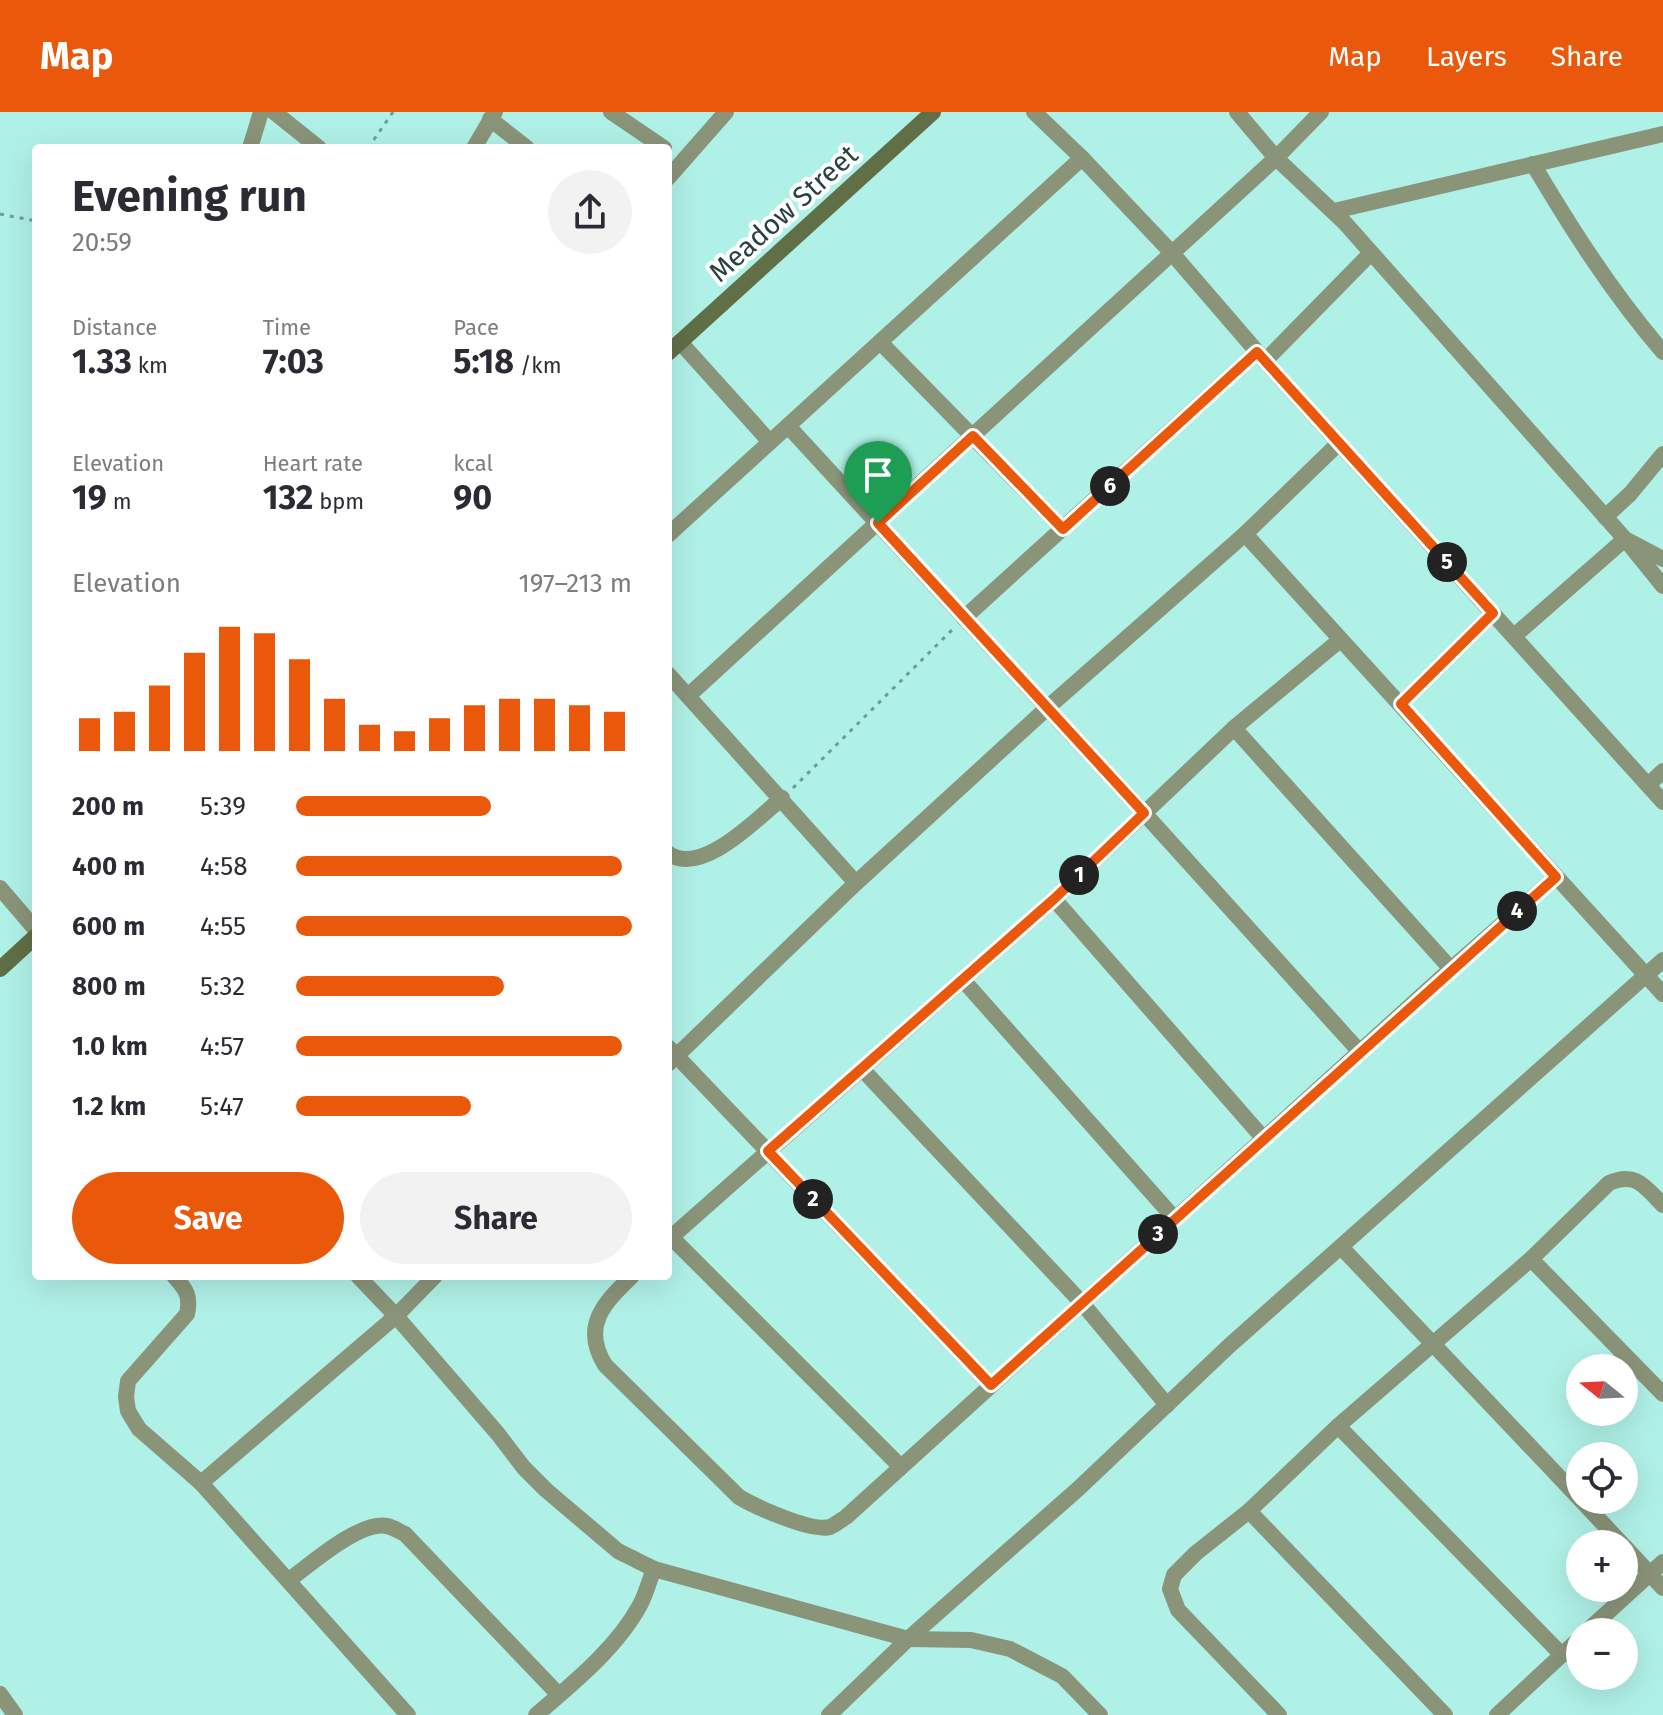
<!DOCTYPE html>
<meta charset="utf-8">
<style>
body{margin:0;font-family:"Fira Sans",sans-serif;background:#f2f2f3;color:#2b2b33;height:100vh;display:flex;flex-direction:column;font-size:30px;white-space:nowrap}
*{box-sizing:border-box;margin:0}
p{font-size:26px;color:#7c7c81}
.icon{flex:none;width:44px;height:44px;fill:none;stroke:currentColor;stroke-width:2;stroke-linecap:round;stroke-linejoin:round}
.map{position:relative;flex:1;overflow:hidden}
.drawer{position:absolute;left:32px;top:32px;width:640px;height:1136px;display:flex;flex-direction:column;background:#fff;border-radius:8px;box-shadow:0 8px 32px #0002}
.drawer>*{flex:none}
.needle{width:52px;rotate:288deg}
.tools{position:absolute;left:1566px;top:1242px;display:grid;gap:16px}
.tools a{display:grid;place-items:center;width:72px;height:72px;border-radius:50%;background:#fff;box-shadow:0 8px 32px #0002;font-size:40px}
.pin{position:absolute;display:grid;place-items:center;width:68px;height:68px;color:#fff;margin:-82px -34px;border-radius:50% 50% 50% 0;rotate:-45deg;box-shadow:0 0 8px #0007}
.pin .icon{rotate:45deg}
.km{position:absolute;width:40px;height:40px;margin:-20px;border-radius:50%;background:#222;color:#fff;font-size:22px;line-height:40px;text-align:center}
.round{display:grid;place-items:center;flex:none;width:84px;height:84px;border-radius:42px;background:#f2f2f3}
.overview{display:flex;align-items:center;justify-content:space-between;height:136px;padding:0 40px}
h1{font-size:44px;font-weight:700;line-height:60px}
.figures{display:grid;grid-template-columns:repeat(3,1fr);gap:12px;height:136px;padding:8px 40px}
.figures div{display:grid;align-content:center}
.figures b{font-size:34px;font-weight:700}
.figures small{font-size:22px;font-weight:400}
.figures p{font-size:22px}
.chart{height:224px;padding:16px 40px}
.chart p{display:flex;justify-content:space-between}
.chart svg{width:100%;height:144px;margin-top:8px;stroke:#ea580c;stroke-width:6}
.primary-button{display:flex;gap:16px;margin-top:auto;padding:16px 40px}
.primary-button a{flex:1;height:92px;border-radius:48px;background:#ea580c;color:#fff;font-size:32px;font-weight:700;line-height:92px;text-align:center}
.primary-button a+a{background:#f2f2f3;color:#2b2b33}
ul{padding:0 40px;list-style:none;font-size:26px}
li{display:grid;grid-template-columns:128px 96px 1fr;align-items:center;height:60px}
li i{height:20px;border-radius:10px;background:#ea580c}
header{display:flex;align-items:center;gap:48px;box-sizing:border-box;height:112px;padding:0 40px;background:#ea580c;color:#fff}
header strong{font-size:38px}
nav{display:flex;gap:44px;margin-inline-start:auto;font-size:28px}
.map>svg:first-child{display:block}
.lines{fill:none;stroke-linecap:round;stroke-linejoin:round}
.path{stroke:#6f9d96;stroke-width:3;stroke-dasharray:4 6;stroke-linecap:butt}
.street{stroke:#8a9479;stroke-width:16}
.secondary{stroke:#616f47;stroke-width:16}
.route-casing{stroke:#fff;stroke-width:16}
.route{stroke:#ea580c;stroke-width:10}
.labels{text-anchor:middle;stroke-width:8;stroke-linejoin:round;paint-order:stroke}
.street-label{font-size:28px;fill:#28433f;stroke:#fff}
</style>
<header>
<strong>Map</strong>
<nav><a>Map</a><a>Layers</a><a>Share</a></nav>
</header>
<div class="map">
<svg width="1663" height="1603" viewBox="0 0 1663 1603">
<rect width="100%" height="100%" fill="#b0f1e7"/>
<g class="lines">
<g class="path">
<path d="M368,36l25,-36"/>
<path d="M0,102l36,7"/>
<path d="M793,676l159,-158"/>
</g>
<g class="street">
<path d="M274,0l45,36"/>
<path d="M611,0l53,36"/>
<path d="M1034,0l48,46 89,94 94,109 398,441"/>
<path d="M1237,0l39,46 69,65 280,316 38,47"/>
<path d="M490,7l37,29"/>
<path d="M250,36l11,-36"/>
<path d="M474,36l21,-36"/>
<path d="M1533,52c39,66 80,130 130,188"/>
<path d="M668,66l58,-66"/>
<path d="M1334,99l329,-77"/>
<path d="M680,230l90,100"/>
<path d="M880,230l183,187"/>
<path d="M1265,249l106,-108"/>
<path d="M788,314l356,387 216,239"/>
<path d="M1605,405l25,-23 33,-40"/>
<path d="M1245,422l418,460"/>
<path d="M668,423l414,-377"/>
<path d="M964,506l293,-266"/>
<path d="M1514,524l111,-97 38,20"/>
<path d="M668,562l188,209"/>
<path d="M688,584l588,-538 45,-46"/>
<path d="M1401,592l92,-91"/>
<path d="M1234,616l217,241"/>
<path d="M1648,673l15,-14"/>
<path d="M668,741c32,25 89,-34 114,-55"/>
<path d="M0,776l36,42"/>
<path d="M1054,787l210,240"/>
<path d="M963,868l212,239"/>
<path d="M668,935l323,338"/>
<path d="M668,952l188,-181 190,-174 199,-175 94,-91"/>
<path d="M862,957l220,234 85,102"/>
<path d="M671,1125l230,230"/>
<path d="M668,1128l386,-341 180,-171 106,-88"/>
<path d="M1341,1135l239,252"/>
<path d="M1531,1147l132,135"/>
<path d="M174,1164c12,13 17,20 13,38l-59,67 -2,16 2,14 11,18 62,54 207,232"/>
<path d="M358,1164l38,40 102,118 26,34 22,22 72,61 36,18 254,70 63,1 39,9 52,27 38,39"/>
<path d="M632,1164c-28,27 -51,50 -27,89l134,132c17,10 72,35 91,30 5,-2 11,-7 16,-10l605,-548 105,-92"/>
<path d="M1338,1314l224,229"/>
<path d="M201,1371l195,-167 39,-40"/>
<path d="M1581,1388l41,44"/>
<path d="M1249,1399l196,204"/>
<path d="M1624,1434l39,42"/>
<path d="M289,1468c22,-16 70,-59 98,-54 6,1 13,6 18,8l154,161"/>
<path d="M1586,1520l77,-70"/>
<path d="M0,1582l15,21"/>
<path d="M536,1603c36,-31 81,-67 104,-110 6,-11 9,-24 14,-36"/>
<path d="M829,1603l79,-76 170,-150 151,-143 434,-386"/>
<path d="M1279,1603l-101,-105 -8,-21 4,-14 22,-22 53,-42 89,-85 193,-167 78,-76c27,-12 36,4 54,22"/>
<path d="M1497,1603l83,-77"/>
</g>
<g class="secondary">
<path d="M668,241l265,-241"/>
<path d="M0,857l36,-33"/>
</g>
</g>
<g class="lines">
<defs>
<path id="route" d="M1257,240l236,261 -92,91 155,173 -565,508 -223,-234 286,-252 90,-86 -266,-290 95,-87 90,93z"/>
</defs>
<use href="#route" class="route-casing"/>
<use href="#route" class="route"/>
</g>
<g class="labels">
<g class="street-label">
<text transform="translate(783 101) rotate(-42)" y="10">Meadow Street</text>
</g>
</g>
</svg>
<div class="tools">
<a><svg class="needle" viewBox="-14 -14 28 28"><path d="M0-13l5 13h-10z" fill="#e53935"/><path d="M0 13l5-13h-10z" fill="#7c7c81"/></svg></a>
<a><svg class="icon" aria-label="locate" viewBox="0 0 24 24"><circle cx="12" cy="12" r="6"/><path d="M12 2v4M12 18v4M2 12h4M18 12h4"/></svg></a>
<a>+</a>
<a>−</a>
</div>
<div class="pin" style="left:878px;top:411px;background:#1e9e55"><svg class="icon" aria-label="arrive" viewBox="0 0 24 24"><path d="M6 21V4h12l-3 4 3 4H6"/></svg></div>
<b class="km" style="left:1079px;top:763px">1</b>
<b class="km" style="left:813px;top:1087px">2</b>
<b class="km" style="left:1158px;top:1122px">3</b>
<b class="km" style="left:1517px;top:799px">4</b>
<b class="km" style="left:1447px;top:450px">5</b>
<b class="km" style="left:1110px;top:374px">6</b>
<section class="drawer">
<div class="overview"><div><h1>Evening run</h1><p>20:59</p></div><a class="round"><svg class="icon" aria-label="share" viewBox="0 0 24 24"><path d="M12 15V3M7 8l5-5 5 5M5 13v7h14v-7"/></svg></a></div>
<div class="figures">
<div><p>Distance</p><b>1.33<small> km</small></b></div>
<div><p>Time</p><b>7:03</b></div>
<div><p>Pace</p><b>5:18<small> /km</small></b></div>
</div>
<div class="figures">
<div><p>Elevation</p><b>19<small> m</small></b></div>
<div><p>Heart rate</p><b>132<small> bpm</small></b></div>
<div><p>kcal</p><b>90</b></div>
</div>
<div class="chart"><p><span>Elevation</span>197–213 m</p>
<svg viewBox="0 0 160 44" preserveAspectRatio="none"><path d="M5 44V34M15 44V32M25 44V24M35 44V14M45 44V6M55 44V8M65 44V16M75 44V28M85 44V36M95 44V38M105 44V34M115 44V30M125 44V28M135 44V28M145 44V30M155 44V32"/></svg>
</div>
<ul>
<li><b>200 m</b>5:39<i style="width:58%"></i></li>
<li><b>400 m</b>4:58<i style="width:97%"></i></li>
<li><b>600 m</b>4:55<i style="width:100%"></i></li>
<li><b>800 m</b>5:32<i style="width:62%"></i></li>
<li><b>1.0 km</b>4:57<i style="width:97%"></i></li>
<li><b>1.2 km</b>5:47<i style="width:52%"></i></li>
</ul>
<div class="primary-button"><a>Save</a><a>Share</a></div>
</section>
</div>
